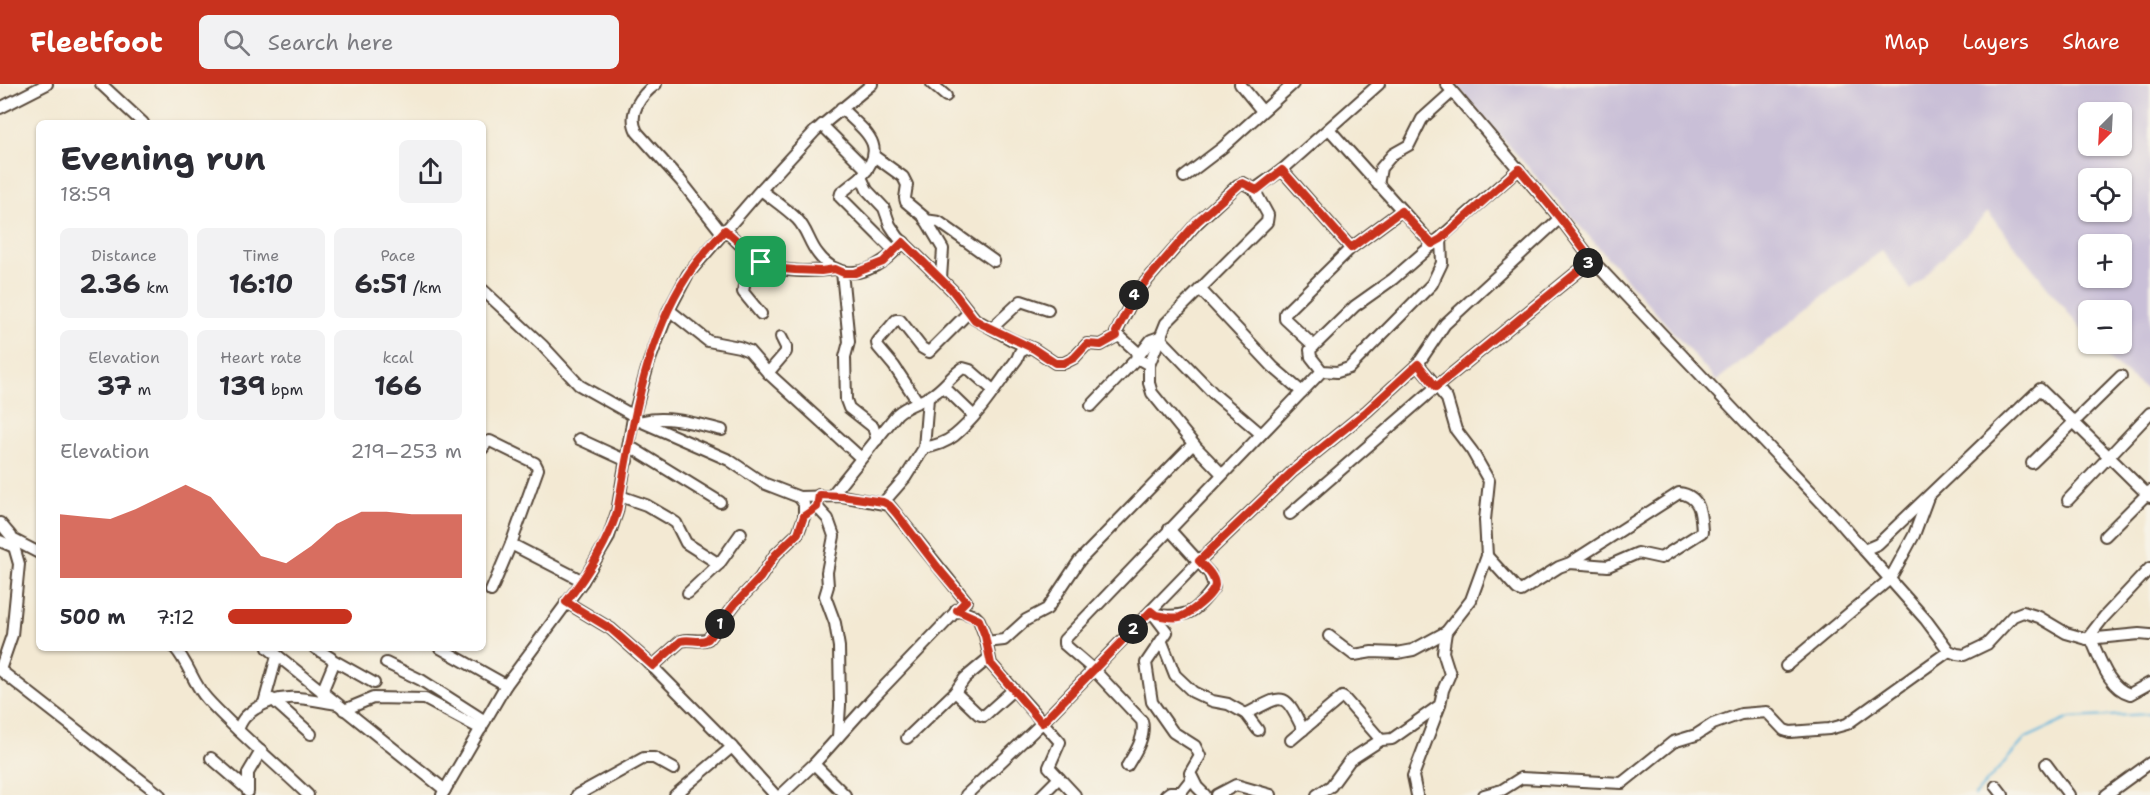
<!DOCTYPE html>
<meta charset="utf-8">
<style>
body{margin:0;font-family:"Shantell Sans",sans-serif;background:#f2f2f3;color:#2b2b33;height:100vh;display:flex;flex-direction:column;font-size:22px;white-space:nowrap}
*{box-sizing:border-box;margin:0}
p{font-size:20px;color:#7c7c81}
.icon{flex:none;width:33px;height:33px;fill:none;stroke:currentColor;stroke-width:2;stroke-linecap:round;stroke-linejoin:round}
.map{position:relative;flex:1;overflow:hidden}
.panel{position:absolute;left:36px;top:36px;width:450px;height:531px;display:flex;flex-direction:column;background:#fff;border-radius:9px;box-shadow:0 2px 4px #0004}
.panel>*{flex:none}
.needle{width:39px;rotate:204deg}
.buttons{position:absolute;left:2078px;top:18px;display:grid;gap:12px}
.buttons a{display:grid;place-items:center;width:54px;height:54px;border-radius:9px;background:#fff;box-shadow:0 2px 4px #0004;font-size:30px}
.pin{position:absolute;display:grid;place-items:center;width:51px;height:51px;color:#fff;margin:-26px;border-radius:12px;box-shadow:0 3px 9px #0006}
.km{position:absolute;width:30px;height:30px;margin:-15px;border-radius:50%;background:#222;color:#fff;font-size:16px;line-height:30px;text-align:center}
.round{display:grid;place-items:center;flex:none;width:63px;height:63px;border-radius:9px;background:#f2f2f3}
.summary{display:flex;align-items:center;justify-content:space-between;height:102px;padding:0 24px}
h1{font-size:33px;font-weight:700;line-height:45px}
.metrics{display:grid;grid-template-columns:repeat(3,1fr);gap:9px;height:102px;padding:6px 24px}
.metrics div{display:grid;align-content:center;border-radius:9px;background:#f2f2f3;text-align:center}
.metrics b{font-size:26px;font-weight:700}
.metrics small{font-size:16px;font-weight:400}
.metrics p{font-size:16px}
.chart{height:168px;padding:12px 24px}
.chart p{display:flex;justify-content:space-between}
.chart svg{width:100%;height:108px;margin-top:6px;fill:#c8321e;opacity:.7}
ul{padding:0 24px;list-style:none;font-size:20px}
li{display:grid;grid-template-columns:96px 72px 1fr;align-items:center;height:45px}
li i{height:15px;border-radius:8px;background:#c8321e}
header{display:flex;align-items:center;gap:36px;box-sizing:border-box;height:84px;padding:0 30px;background:#c8321e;color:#fff}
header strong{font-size:28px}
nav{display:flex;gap:33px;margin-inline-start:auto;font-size:21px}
.search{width:420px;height:54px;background:#f2f2f3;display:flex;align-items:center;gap:15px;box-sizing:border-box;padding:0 21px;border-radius:9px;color:#7c7c81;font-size:22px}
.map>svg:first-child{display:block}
.industrial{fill:#c9bfd7;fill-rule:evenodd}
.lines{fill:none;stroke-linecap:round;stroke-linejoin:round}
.stream{stroke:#62b5dd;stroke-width:2}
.minor-casing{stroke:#574739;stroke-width:14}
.minor{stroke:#fff;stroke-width:10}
.route-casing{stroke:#fff;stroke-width:12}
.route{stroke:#c8321e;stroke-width:8}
</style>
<header>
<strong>Fleetfoot</strong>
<div class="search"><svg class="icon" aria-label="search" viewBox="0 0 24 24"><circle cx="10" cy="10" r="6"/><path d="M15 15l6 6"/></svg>Search here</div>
<nav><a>Map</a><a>Layers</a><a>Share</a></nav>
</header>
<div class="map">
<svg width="2150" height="711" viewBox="0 0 2150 711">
<rect width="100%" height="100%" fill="#f7f3e8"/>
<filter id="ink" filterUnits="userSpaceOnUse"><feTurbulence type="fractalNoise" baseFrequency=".0167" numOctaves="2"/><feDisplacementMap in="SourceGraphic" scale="12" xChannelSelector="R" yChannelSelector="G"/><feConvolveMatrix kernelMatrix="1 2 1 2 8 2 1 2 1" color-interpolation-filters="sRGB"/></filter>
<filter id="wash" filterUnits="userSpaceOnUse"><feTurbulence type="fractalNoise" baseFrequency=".008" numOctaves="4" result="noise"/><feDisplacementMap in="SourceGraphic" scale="24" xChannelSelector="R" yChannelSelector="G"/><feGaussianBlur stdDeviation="1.35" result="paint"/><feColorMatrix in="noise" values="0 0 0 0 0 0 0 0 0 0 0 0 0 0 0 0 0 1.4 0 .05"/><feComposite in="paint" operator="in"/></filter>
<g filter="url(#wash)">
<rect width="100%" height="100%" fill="#f3e9d3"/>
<path class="industrial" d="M1455,0h695v309l-50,-40 -8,-9h29v-34h-33v28l-100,-126 -77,78 -29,-40 -166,131zM2088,28h33v34h-33zM2088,94h33v34h-33zM2088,160h33v34h-33z"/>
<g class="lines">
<path class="stream" d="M1975,711l51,-57 44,-20 80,-4"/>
</g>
</g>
<g filter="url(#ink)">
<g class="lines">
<defs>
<g id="minor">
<path d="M101,0l42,39"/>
<path d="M656,0c-15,11 -29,29 -19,48l44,49 41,52"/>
<path d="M932,0l14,12"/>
<path d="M1240,0l22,27"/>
<path d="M1446,0l114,134 32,42 245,259 27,31 14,-6 162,-155 110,108"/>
<path d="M0,24l47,-24"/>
<path d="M841,24c23,23 49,37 20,69l6,13 17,18 6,17 8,12 54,53 23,29 37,21 22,9 21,14h9l10,-5 13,-14 14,1 16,-9"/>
<path d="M822,41l45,45"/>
<path d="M1329,45l103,115"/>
<path d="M874,72l29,21 4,8 -2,13 1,4 18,15 19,32 -2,29"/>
<path d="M1282,86l69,78"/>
<path d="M861,93l-20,16 -1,4 54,54"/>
<path d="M1184,93l38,-29 71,-64"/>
<path d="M1378,101l3,-17 12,-14 16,-9 13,-26 30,-27"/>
<path d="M761,106c11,9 25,18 36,29 10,10 12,24 21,35 17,23 43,23 65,7 8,-5 14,-13 21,-19"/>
<path d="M925,136l14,2 55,39"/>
<path d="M725,146c11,10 22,23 35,32 18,11 54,10 75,7"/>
<path d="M1441,155l1,24 -10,21 -83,84 -12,4 -15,-1 -11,-14 -1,-7 4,-4 41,-40 38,-27 126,-110"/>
<path d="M749,169l-6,39 18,22"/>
<path d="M842,188l7,70 -4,15 1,43 3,8 24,19 4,13"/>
<path d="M1200,205l73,78 29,25"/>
<path d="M483,206l59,55 37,40 55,31"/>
<path d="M669,226l39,31 31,6 10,4 19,22 93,85"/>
<path d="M992,244l29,-27 27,9"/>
<path d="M1161,255l52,54 48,41"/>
<path d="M1314,262l-29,-27v-6l66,-65 50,-37"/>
<path d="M1149,281l-12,-7 -1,-7 -20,-18 20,-40 61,-70 41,-38 5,-2 13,7"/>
<path d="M768,289l18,-21v-5l-5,-10"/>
<path d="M944,303l29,28"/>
<path d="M918,318l-24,-36 -16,-19 -1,-4 2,-3 17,-20h4l22,28 7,4 40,-40"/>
<path d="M1091,322l46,-48 14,-18 11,-4"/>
<path d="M633,334l96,42 34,23 36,14 43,-1 47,9 77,96 -90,94 -62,69 -33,31"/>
<path d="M643,337c25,-6 54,3 79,9"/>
<path d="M579,355l48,22"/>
<path d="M629,362l91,56"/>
<path d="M483,364l4,-6 3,-1 45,22 3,6 -27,75 -20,47"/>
<path d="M924,364c11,-2 21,-5 30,-12 24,-19 44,-52 63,-77l3,-7 8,-4"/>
<path d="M2032,379l89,-87"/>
<path d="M1222,390l-26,-27 -44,-54 -3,-10v-18l17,-42 101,-101 1,-7 -12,-22 2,-6 24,-17 97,-86"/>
<path d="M819,411l-2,12 11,12 6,17 -7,36 1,14 -3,10 10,27 4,24 1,58 -2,32"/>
<path d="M832,411l65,-81c11,-10 26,-12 38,-21 10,-7 17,-18 28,-25l7,2 23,20"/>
<path d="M620,412l26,9 24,14 6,4 10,20 33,21"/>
<path d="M2068,416l82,-87"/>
<path d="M883,419l22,-25 19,-30 4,-50"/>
<path d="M1290,430l146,-127 156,-127"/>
<path d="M0,439l11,13 8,28 -7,71 -12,35"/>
<path d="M2105,452l45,-45"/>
<path d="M12,455l27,14"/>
<path d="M0,457l14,6"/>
<path d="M511,460l72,37"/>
<path d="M1864,466l62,70 23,31 8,3 7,1 23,-11 26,-28 10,-4 16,5 27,16 21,6 52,-5 11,1"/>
<path d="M1487,472l30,33 4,2 38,-24 11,-4 38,3 30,-13 23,5 41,-26c-1,-18 -1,-36 -23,-39l-109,70"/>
<path d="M688,509l31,-29 22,-31"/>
<path d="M566,518l45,27 35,31 86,87 43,48"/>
<path d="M956,526l19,6 4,4 6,16 6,28 69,78 -11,25 26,28"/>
<path d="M1151,527l16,21 -21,31 6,39 21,30 22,14 5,10 -10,17 7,14 8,8"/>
<path d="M1156,531c31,3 40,-2 58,-28l-4,-13 -41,-45"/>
<path d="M1329,552l25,19 18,-3 25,1 16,-3 33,-18 25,-32 16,-44 -2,-36 4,-39 -17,-30 -16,-21 -9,-31 -29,-35"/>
<path d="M2087,555l17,-22 46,-49"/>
<path d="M2091,555c9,19 17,49 39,55l20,-11"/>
<path d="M986,558l18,-2 22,-20 21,-11 32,-48 114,-117"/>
<path d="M1162,558l13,33 18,17 19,9 16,3 18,10 12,16"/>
<path d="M175,564c14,16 18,36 32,51 31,34 68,64 101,96"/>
<path d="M268,564l177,142"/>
<path d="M315,564l16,10 3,5 -12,29"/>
<path d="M440,564l66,37"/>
<path d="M333,576l41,23"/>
<path d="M386,579l35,17 64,41"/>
<path d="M653,582l28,-25c9,-3 19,2 27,-2l27,-35 25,-26 15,-23 23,-22 6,-16v-13l-5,-7"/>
<path d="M1786,582l104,-87 24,-44 14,-38"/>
<path d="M0,586l160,125"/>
<path d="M955,608l23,22 6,2 29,-26"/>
<path d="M272,615l39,35"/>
<path d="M264,619l13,-47"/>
<path d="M344,626l29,-12 52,1 56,30"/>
<path d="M1246,630c37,-19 38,-25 57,16"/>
<path d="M238,646c4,-11 7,-14 17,-21 27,-18 51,-10 82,-5"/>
<path d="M907,654l48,-46 10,-14 24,-20"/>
<path d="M1291,656l51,-43 3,2 36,41"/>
<path d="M211,674l37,32"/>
<path d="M814,680l31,31"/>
<path d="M2046,680l23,31"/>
<path d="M1127,682c8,-13 19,-29 15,-45l-48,-51 -30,-26v-4l258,-269"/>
<path d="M1996,702l7,9"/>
<path d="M248,708v-19l13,-22"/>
<path d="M442,711l64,-110 77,-104 25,-42 9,-27 16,-94 16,-56 20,-52 19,-36 69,-80 58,-63 57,-47"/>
<path d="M577,711l67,-37h10l20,11"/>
<path d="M675,711l57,-48"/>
<path d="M966,711l76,-72 157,-162 94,-90 74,-60 51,-47 27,-40 115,-106"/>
<path d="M1042,711l17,-17"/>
<path d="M1166,711l4,-3h11l11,-14"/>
<path d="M1217,711l19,-10 35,10"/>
<path d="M1317,711l14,-9 19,-26 31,-20 11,-1 48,-34 3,-15 7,-16 -7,-22 3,-20"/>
<path d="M1417,711l-4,-19 27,-71"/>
<path d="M1484,711l18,-5 19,-12 101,5 51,-41 23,-7 17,-11 28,-10 26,-2 17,18 6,2 39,-3 18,-5 102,-73"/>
<path d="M2106,711l44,-32"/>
</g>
</defs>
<use href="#minor" class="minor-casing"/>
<use href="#minor" class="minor"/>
</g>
</g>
<g class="lines" filter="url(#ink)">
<defs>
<path id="route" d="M1519,85l41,49 32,42 -156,127 -18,-23 -51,47 -74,60 -94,90c6,6 16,15 16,24 -1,10 -26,29 -35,32 -7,2 -17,-1 -24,-2l-5,-4 -109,112 -51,-59 -6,-28 -6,-16 -22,-10 9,-9 -27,-32 -43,-56 -7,-8 -6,-3 -41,-6 -23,-1 -2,12 -13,9 -6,17 -23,22 -15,23 -25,26 -27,35c-8,5 -18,-1 -27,2l-28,25 -42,-37 -45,-27c22,-28 40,-56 51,-90 14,-77 26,-169 70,-236 11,-17 25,-32 38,-46l36,32 11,6 23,2 26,1 14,-2 9,4h11l28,-11 20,-20 49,48 23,30 9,5 50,24 21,14h9l10,-5 13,-14 14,1 16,-9 -1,-4 20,-39 61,-71 43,-38 3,-1 14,7 25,-20 69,78 50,-37 31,33 9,-5z"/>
</defs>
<use href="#route" class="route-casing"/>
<use href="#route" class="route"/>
</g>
</svg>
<div class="buttons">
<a><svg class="needle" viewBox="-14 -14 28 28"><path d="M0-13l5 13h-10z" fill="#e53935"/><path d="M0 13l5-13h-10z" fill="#7c7c81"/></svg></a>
<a><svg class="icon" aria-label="locate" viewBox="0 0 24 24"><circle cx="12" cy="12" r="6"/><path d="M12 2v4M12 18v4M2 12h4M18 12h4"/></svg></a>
<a>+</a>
<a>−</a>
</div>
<div class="pin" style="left:761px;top:178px;background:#1e9e55"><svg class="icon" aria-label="arrive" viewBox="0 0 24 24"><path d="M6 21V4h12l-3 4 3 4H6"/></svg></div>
<b class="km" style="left:720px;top:540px">1</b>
<b class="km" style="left:1133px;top:545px">2</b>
<b class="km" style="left:1588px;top:179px">3</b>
<b class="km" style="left:1134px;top:211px">4</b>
<section class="panel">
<div class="summary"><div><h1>Evening run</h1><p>18:59</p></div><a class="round"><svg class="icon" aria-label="share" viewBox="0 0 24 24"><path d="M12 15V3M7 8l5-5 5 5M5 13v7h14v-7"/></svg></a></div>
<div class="metrics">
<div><p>Distance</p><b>2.36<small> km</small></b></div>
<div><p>Time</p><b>16:10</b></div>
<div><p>Pace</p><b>6:51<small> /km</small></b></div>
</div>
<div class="metrics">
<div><p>Elevation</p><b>37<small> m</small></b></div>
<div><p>Heart rate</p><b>139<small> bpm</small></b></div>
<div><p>kcal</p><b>166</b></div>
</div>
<div class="chart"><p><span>Elevation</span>219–253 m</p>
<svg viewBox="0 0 160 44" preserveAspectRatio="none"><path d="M0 44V18L10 19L20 20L30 16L40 11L50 6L60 11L70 23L80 35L90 38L100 31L110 22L120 17L130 17L140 18L150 18L160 18V44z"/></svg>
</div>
<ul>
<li><b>500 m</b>7:12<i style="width:53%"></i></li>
</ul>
</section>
</div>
